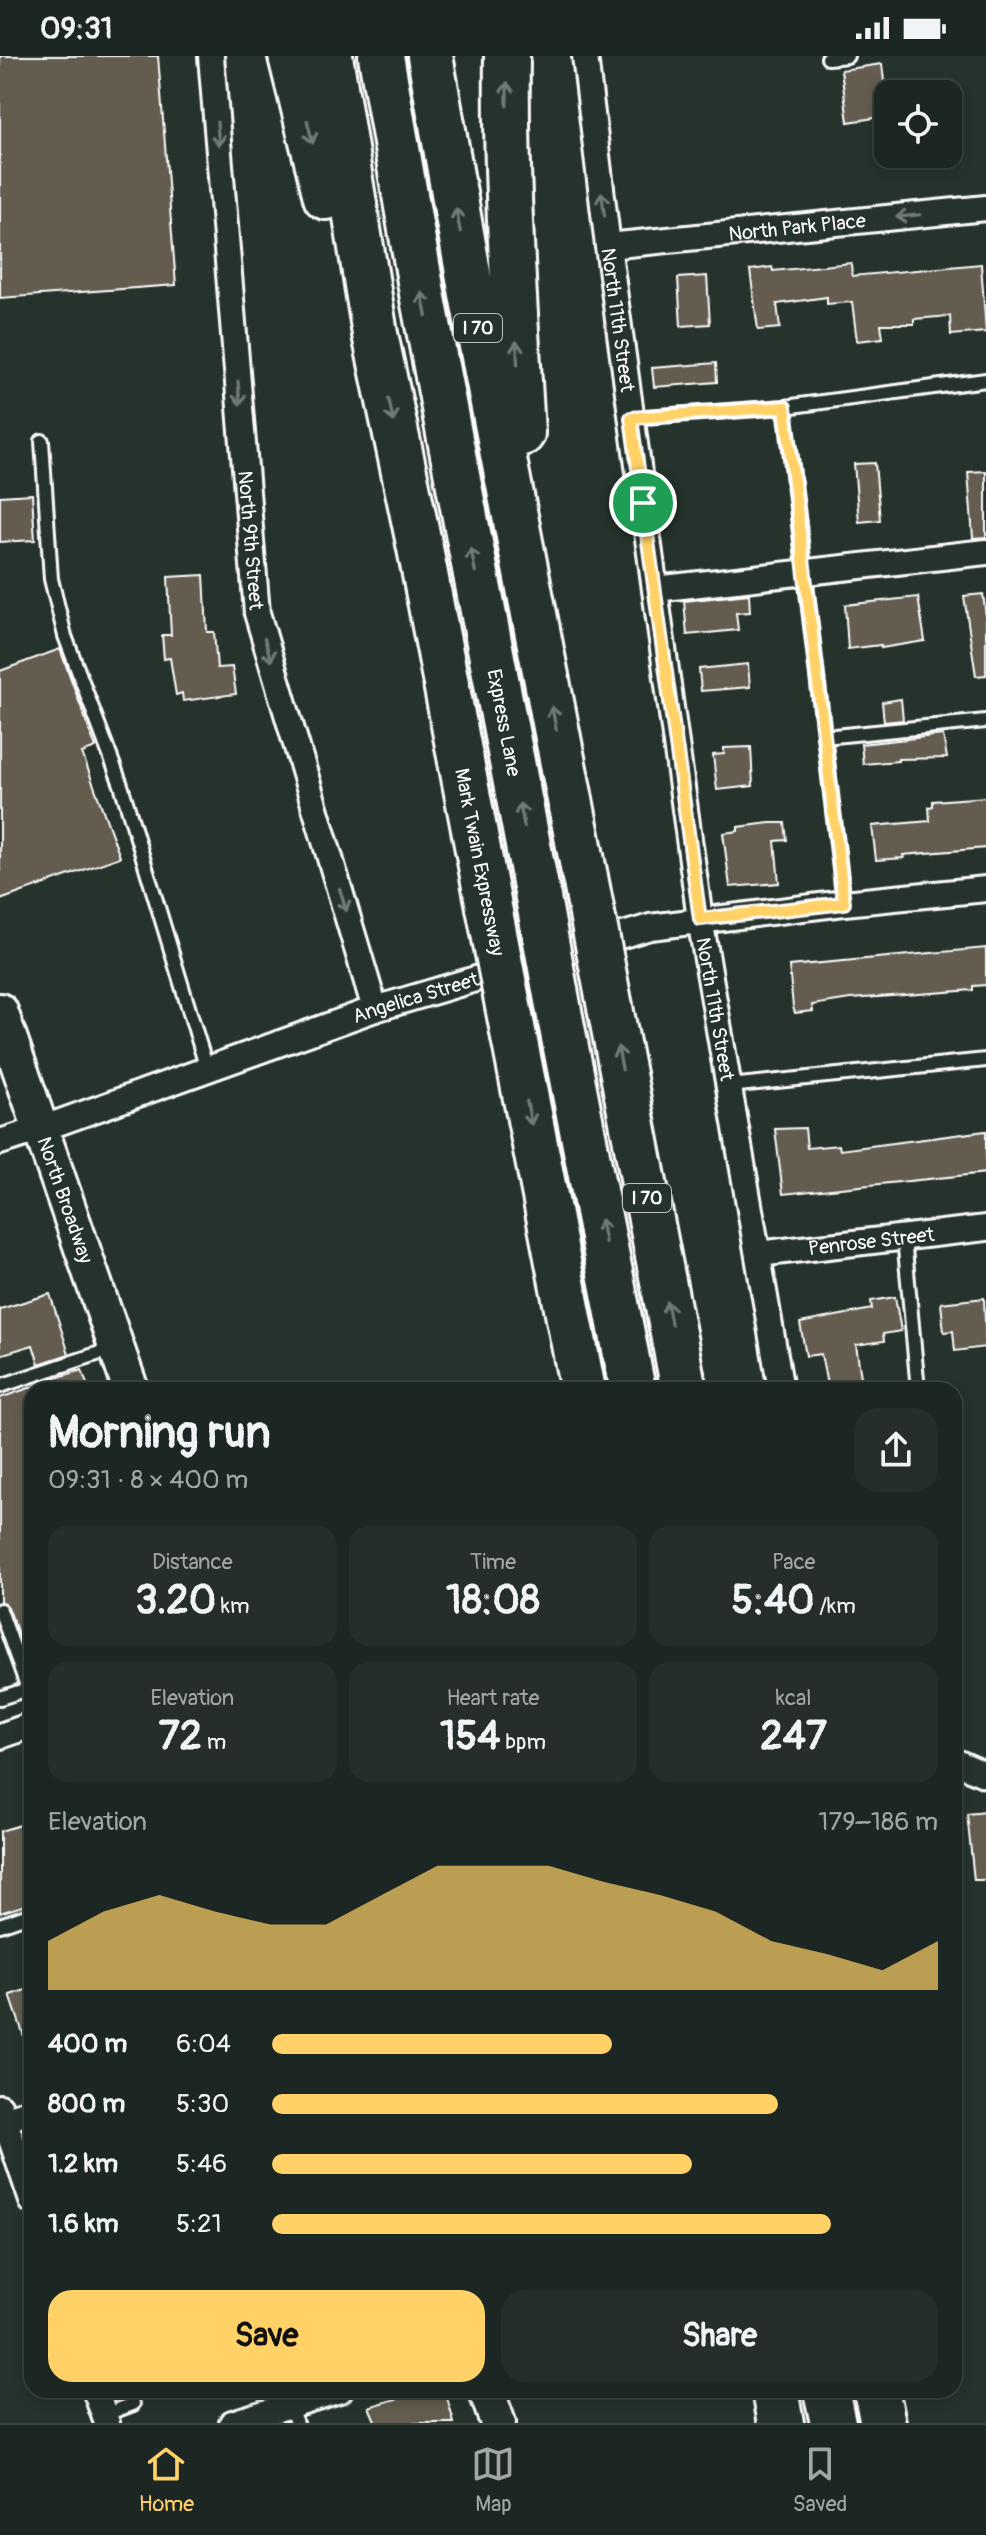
<!DOCTYPE html>
<meta charset="utf-8">
<style>
body{margin:0;font-family:Pangolin,sans-serif;background:#252e2a;color:#f1f3f6;height:100vh;display:flex;flex-direction:column;font-size:30px;white-space:nowrap}
*{box-sizing:border-box;margin:0}
p{font-size:26px;color:#a0a5a5}
.icon{flex:none;width:44px;height:44px;fill:none;stroke:currentColor;stroke-width:2;stroke-linecap:round;stroke-linejoin:round}
.map{position:relative;flex:1;overflow:hidden}
.side{position:absolute;left:24px;top:1326px;width:938px;height:1016px;display:flex;flex-direction:column;background:#1c2622;border-radius:24px;box-shadow:0 4px 12px #0003,0 0 0 2px #3a4340}
.side>*{flex:none}
.tools{position:absolute;left:874px;top:24px;display:grid;gap:16px}
.tools a{display:grid;place-items:center;width:88px;height:88px;border-radius:16px;background:#1c2622;box-shadow:0 4px 12px #0003,0 0 0 2px #3a4340;font-size:40px}
.pin{position:absolute;display:grid;place-items:center;width:68px;height:68px;color:#fff;margin:-34px;border:4px solid #fff;border-radius:50%;box-shadow:0 2px 8px #0007}
.round{display:grid;place-items:center;flex:none;width:84px;height:84px;border-radius:24px;background:#252e2a}
.headline{display:flex;align-items:center;justify-content:space-between;height:136px;padding:0 24px}
h1{font-size:44px;font-weight:700;line-height:60px}
.stats{display:grid;grid-template-columns:repeat(3,1fr);gap:12px;height:136px;padding:8px 24px}
.stats div{display:grid;align-content:center;border-radius:20px;background:#252e2a;text-align:center}
.stats b{font-size:40px;font-weight:700}
.stats small{font-size:22px;font-weight:400}
.stats p{font-size:22px}
.chart{height:224px;padding:16px 24px}
.chart p{display:flex;justify-content:space-between}
.chart svg{width:100%;height:144px;margin-top:8px;fill:#ffd166;opacity:.7}
.primary-button{display:flex;gap:16px;margin-top:auto;padding:16px 24px}
.primary-button a{flex:1;height:92px;border-radius:24px;background:#ffd166;color:#111;font-size:32px;font-weight:700;line-height:92px;text-align:center}
.primary-button a+a{background:#252e2a;color:#f1f3f6}
ul{padding:0 24px;list-style:none;font-size:26px}
li{display:grid;grid-template-columns:128px 96px 1fr;align-items:center;height:60px}
li i{height:20px;border-radius:10px;background:#ffd166}
.status{display:flex;justify-content:space-between;align-items:center;height:56px;padding:0 40px;background:#1c2622;direction:ltr}
.status svg{height:22px;fill:currentColor}
.tab-bar{display:flex;justify-content:space-around;align-items:center;height:112px;border-top:2px solid #3a4340;background:#1c2622;font-size:22px;color:#a0a5a5}
.tab-bar a{display:grid;justify-items:center;gap:4px}
.tab-bar .current{color:#ffd166}
.map>svg:first-child{display:block}
.building{fill:#645b4f;stroke:#fff;stroke-width:2}
.lines{fill:none;stroke-linecap:round;stroke-linejoin:round}
.service-casing{stroke:#fff;stroke-width:18}
.minor-casing{stroke:#fff;stroke-width:30}
.secondary-casing{stroke:#fff;stroke-width:40}
.motorway-casing{stroke:#fff;stroke-width:50}
.service{stroke:#26332d;stroke-width:12}
.minor{stroke:#26332d;stroke-width:24}
.secondary{stroke:#26332d;stroke-width:34}
.motorway{stroke:#26332d;stroke-width:44}
.motorway-bridge-casing{stroke:#fff;stroke-width:50;stroke-linecap:butt}
.motorway-bridge{stroke:#26332d;stroke-width:44}
.oneway{stroke:#727a76}
.route-casing{stroke:#fff;stroke-width:16}
.route{stroke:#ffd166;stroke-width:10}
.labels{text-anchor:middle;stroke-width:6;stroke-linejoin:round;paint-order:stroke}
.shield{fill:#26332d;stroke:#bec2c0;stroke-width:2}
.shield-label{font-size:18px;font-weight:bold;fill:#fff}
.street-label{font-size:20px;fill:#fff;stroke:#26332d}
</style>
<div class="status"><b>09:31</b><svg viewBox="0 0 49 12"><path d="M0 12V9h3v3zM5 12V6h3v6zM10 12V3h3v9zM15 12V0h3v12zM26 1h20v11H26zM47 4h2v5h-2z"/></svg></div>
<div class="map">
<svg width="986" height="2367" viewBox="0 0 986 2367">
<rect width="100%" height="100%" fill="#26332d"/>
<filter id="ink" filterUnits="userSpaceOnUse"><feTurbulence type="fractalNoise" baseFrequency=".0125" numOctaves="2"/><feDisplacementMap in="SourceGraphic" scale="16" xChannelSelector="R" yChannelSelector="G"/><feConvolveMatrix kernelMatrix="1 2 1 2 8 2 1 2 1" color-interpolation-filters="sRGB"/></filter>
<g filter="url(#ink)">
<g class="building">
<path d="M0,0h158l18,229 -176,13z"/>
<path d="M882,8l6,52 -40,6 -7,-52z"/>
<path d="M851,207l1,13 129,-12 5,68 -35,3 -1,-19 -36,3v5h-33l2,14 -26,3 -5,-39 -25,2v-7l-50,7 3,24 -22,2 -8,-60 22,-3 1,4z"/>
<path d="M707,220l3,48 -29,2 -3,-48z"/>
<path d="M716,307l1,19 -63,5 -2,-19z"/>
<path d="M875,407l5,57 -21,2 -5,-58z"/>
<path d="M986,415v66l-13,1 -5,-66z"/>
<path d="M32,438l3,46 -35,2v-46z"/>
<path d="M204,519l3,57h7l3,36 15,-1 4,27 -53,7 -1,-8 -6,2 -6,-37 -6,1 -2,-24h9l-3,-58z"/>
<path d="M749,538l1,18 -14,1 2,17 -51,5 -3,-34z"/>
<path d="M983,538l3,22v59l-10,1 -12,-80z"/>
<path d="M918,541l7,44 -44,7v-3l-33,4 -3,-44z"/>
<path d="M60,593l36,99 -14,5 38,104 -120,43v-229z"/>
<path d="M748,608l2,23 -49,4 -2,-22z"/>
<path d="M901,643l2,21 -19,2 -2,-20z"/>
<path d="M943,679l4,23 -49,1v2l-35,3 -2,-20z"/>
<path d="M751,691l2,39 -36,4 -4,-35 11,-1v-6z"/>
<path d="M986,741v51l-83,7 1,3 -28,2 -4,-34 58,-5 -1,-14 4,-1v-5z"/>
<path d="M770,767h15l2,17 -12,1 4,42 -49,4 -7,-54 15,-2v-4z"/>
<path d="M986,892v37l-13,1v4l-123,9 -38,6 1,6 -18,2 -2,-6 -4,-41z"/>
<path d="M805,1072l2,20 32,-3 1,5 146,-19v42l-203,21 -8,-65z"/>
<path d="M50,1238l19,60 -30,10 -6,-19 -33,10v-46z"/>
<path d="M895,1241l6,34 -18,3 1,7 -28,4 7,45h-35l-7,-36 -15,2 -6,-33 72,-14 -1,-8z"/>
<path d="M984,1242l2,49 -31,4 -2,-20 -9,1 -3,-29z"/>
<path d="M82,1314l7,20h-56l-1,-3 13,-6z"/>
<path d="M32,1331v263l-7,2 -17,-45 -8,-6v-203z"/>
<path d="M986,1756v68h-12l-7,-66z"/>
<path d="M20,1769l12,36v42l-32,10v-82z"/>
<path d="M29,1933l3,9v52l-3,1 -19,-56z"/>
<path d="M426,2334h19l9,33h-78l-7,-16z"/>
</g>
<g class="lines">
<defs>
<g id="service">
<path d="M828,2l19,-2"/>
<path d="M631,362l154,-11"/>
<path d="M42,385l9,138 14,57 56,149 86,284"/>
<path d="M824,681l162,-16"/>
<path d="M844,847l-59,-496 201,-27"/>
<path d="M729,1030l257,-26"/>
<path d="M904,1182l14,152"/>
<path d="M0,1330l115,-38"/>
<path d="M0,1554l32,90"/>
<path d="M0,1642l28,-9"/>
<path d="M0,1869l32,-11"/>
<path d="M284,2334l12,33"/>
<path d="M104,2359l29,-11"/>
</g>
<g id="minor">
<path id="s1" d="M211,0l46,557 118,396"/>
<path id="s2" d="M585,0l23,190 92,673 81,471"/>
<path id="s3" d="M608,190l378,-38"/>
<path d="M655,533l331,-37"/>
<path id="s4" d="M0,1086l41,-13 334,-120 275,-82 194,-24 142,-14"/>
<path id="s5" d="M758,1198l228,-26"/>
<path d="M0,1680l32,-11"/>
<path d="M954,1705l32,14"/>
<path d="M0,2051l32,94"/>
<path d="M0,2065l32,-10"/>
<path d="M95,2334l12,33"/>
<path d="M232,2367l108,-33"/>
</g>
<g id="secondary">
<path id="s6" d="M0,955l131,379"/>
<path d="M486,2334l12,33"/>
</g>
<g id="motorway">
<path d="M291,0l35,141"/>
<path d="M330,0l45,278 45,214 69,359"/>
<path id="s7" d="M381,0l41,237 115,599"/>
<path d="M430,0l40,228 115,593"/>
<path d="M507,0c-2,126 8,251 15,377"/>
<path d="M610,951l74,383"/>
<path d="M561,966l72,368"/>
<path d="M514,981l69,353"/>
<path d="M775,2334l6,33"/>
<path d="M826,2334l7,33"/>
<path d="M876,2334l7,33"/>
</g>
</defs>
<use href="#service" class="service-casing"/>
<use href="#minor" class="minor-casing"/>
<use href="#secondary" class="secondary-casing"/>
<use href="#motorway" class="motorway-casing"/>
<use href="#service" class="service"/>
<use href="#minor" class="minor"/>
<use href="#secondary" class="secondary"/>
<use href="#motorway" class="motorway"/>
<defs>
<g id="motorway-bridge">
<path d="M585,821l25,130"/>
<path d="M537,836l24,130"/>
<path d="M489,851l25,130"/>
</g>
</defs>
<use href="#motorway-bridge" class="motorway-bridge-casing"/>
<use href="#motorway-bridge" class="motorway-bridge"/>
</g>
<defs><path id="oneway-shaft" d="M-6 0H5M1.5-3L5.5 0L1.5 3" fill="none" stroke-width="1.6" stroke-linecap="round" stroke-linejoin="round" transform="scale(2)"/></defs>
<g class="oneway">
<use href="#oneway-shaft" transform="translate(507 38) rotate(-89)"/>
<use href="#oneway-shaft" transform="translate(310 76) rotate(76)"/>
<use href="#oneway-shaft" transform="translate(218 78) rotate(85)"/>
<use href="#oneway-shaft" transform="translate(603 148) rotate(-97)"/>
<use href="#oneway-shaft" transform="translate(908 160) rotate(174)"/>
<use href="#oneway-shaft" transform="translate(458 164) rotate(-101)"/>
<use href="#oneway-shaft" transform="translate(424 248) rotate(-101)"/>
<use href="#oneway-shaft" transform="translate(517 297) rotate(-93)"/>
<use href="#oneway-shaft" transform="translate(239 337) rotate(85)"/>
<use href="#oneway-shaft" transform="translate(391 354) rotate(78)"/>
<use href="#oneway-shaft" transform="translate(473 504) rotate(-101)"/>
<use href="#oneway-shaft" transform="translate(268 594) rotate(73)"/>
<use href="#oneway-shaft" transform="translate(554 662) rotate(-101)"/>
<use href="#oneway-shaft" transform="translate(522 759) rotate(-101)"/>
<use href="#oneway-shaft" transform="translate(343 844) rotate(73)"/>
<use href="#oneway-shaft" transform="translate(620 1002) rotate(-101)"/>
<use href="#oneway-shaft" transform="translate(529 1057) rotate(79)"/>
<use href="#oneway-shaft" transform="translate(603 1175) rotate(-101)"/>
<use href="#oneway-shaft" transform="translate(669 1257) rotate(-101)"/>
</g>
</g>
<g class="lines" filter="url(#ink)">
<defs>
<path id="route" d="M785,351l59,496 -144,16 -69,-501z"/>
</defs>
<use href="#route" class="route-casing"/>
<use href="#route" class="route"/>
</g>
<g class="labels">
<g class="shield">
<rect x="454" y="258" width="48" height="28" rx="6"/>
<rect x="623" y="1128" width="48" height="28" rx="6"/>
</g>
<g class="shield-label">
<text x="478" y="278">I 70</text>
<text x="647" y="1148">I 70</text>
</g>
<g class="street-label">
<text dy="7" stroke="none"><textPath href="#s3" startOffset="190">North Park Place</textPath></text>
<text dy="7" stroke="none"><textPath href="#s2" startOffset="266">North 11th Street</textPath></text>
<text dy="7" stroke="none"><textPath href="#s1" startOffset="486">North 9th Street</textPath></text>
<text dy="7" stroke="none"><textPath href="#s7" startOffset="678">Express Lane</textPath></text>
<text transform="translate(480 806) rotate(79)" y="7">Mark Twain Expressway</text>
<text dy="7" stroke="none"><textPath href="#s4" startOffset="440">Angelica Street</textPath></text>
<text dy="7" stroke="none"><textPath href="#s2" startOffset="962">North 11th Street</textPath></text>
<text dy="7" stroke="none"><textPath href="#s6" startOffset="200">North Broadway</textPath></text>
<text dy="7" stroke="none"><textPath href="#s5" startOffset="114">Penrose Street</textPath></text>
</g>
</g>
</svg>
<div class="tools">
<a><svg class="icon" aria-label="locate" viewBox="0 0 24 24"><circle cx="12" cy="12" r="6"/><path d="M12 2v4M12 18v4M2 12h4M18 12h4"/></svg></a>
</div>
<div class="pin" style="left:643px;top:447px;background:#1e9e55"><svg class="icon" aria-label="arrive" viewBox="0 0 24 24"><path d="M6 21V4h12l-3 4 3 4H6"/></svg></div>
<section class="side">
<div class="headline"><div><h1>Morning run</h1><p>09:31 · 8 × 400 m</p></div><a class="round"><svg class="icon" aria-label="share" viewBox="0 0 24 24"><path d="M12 15V3M7 8l5-5 5 5M5 13v7h14v-7"/></svg></a></div>
<div class="stats">
<div><p>Distance</p><b>3.20<small> km</small></b></div>
<div><p>Time</p><b>18:08</b></div>
<div><p>Pace</p><b>5:40<small> /km</small></b></div>
</div>
<div class="stats">
<div><p>Elevation</p><b>72<small> m</small></b></div>
<div><p>Heart rate</p><b>154<small> bpm</small></b></div>
<div><p>kcal</p><b>247</b></div>
</div>
<div class="chart"><p><span>Elevation</span>179–186 m</p>
<svg viewBox="0 0 160 44" preserveAspectRatio="none"><path d="M0 44V29L10 20L20 15L30 20L40 24L50 24L60 15L70 6L80 6L90 6L100 11L110 15L120 20L130 29L140 33L150 38L160 29V44z"/></svg>
</div>
<ul>
<li><b>400 m</b>6:04<i style="width:51%"></i></li>
<li><b>800 m</b>5:30<i style="width:76%"></i></li>
<li><b>1.2 km</b>5:46<i style="width:63%"></i></li>
<li><b>1.6 km</b>5:21<i style="width:84%"></i></li>
</ul>
<div class="primary-button"><a>Save</a><a>Share</a></div>
</section>
</div>
<nav class="tab-bar">
<a class="current"><svg class="icon" aria-label="home" viewBox="0 0 24 24"><path d="M3 11l9-7 9 7M6 9v11h12V9"/></svg>Home</a>
<a><svg class="icon" aria-label="map" viewBox="0 0 24 24"><path d="M3 6l6-2 6 2 6-2v14l-6 2-6-2-6 2zM9 4v14M15 6v14"/></svg>Map</a>
<a><svg class="icon" aria-label="saved" viewBox="0 0 24 24"><path d="M7 4h10v16l-5-4-5 4z"/></svg>Saved</a>
</nav>
